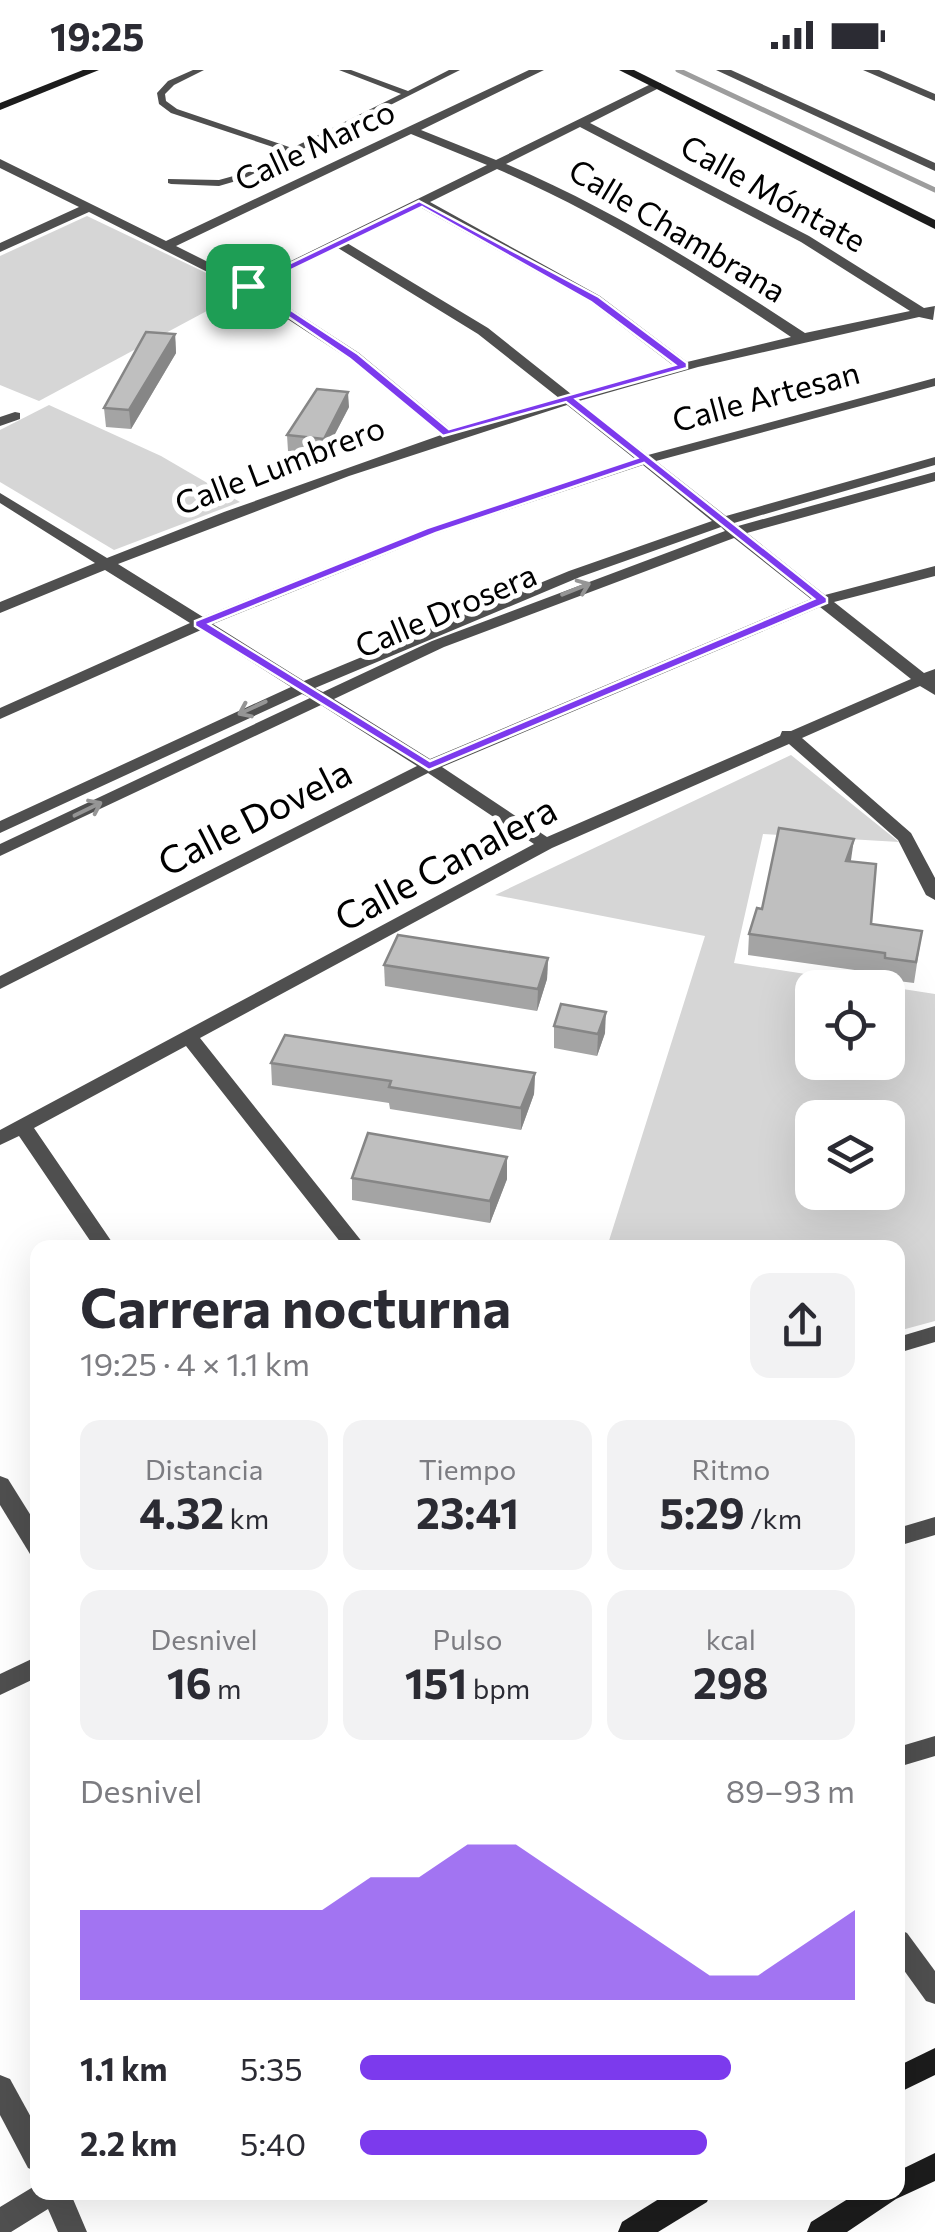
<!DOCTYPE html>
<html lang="es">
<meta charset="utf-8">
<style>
body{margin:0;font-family:Commissioner,sans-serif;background:#f2f2f3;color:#2b2b33;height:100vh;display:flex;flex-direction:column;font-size:38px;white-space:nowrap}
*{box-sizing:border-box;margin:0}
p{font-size:32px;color:#7c7c81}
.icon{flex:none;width:55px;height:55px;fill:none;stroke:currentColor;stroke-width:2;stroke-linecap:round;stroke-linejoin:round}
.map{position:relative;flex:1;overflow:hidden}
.side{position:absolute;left:30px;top:1170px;width:875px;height:960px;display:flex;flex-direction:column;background:#fff;border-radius:20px;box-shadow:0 10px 40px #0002}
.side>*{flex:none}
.fabs{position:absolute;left:795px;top:900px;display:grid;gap:20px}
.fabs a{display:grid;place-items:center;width:110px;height:110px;border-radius:20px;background:#fff;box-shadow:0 10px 40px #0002;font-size:50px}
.pin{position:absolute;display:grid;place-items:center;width:85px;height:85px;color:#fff;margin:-42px;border-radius:20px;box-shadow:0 5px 15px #0006}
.round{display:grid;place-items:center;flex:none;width:105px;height:105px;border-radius:20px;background:#f2f2f3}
.head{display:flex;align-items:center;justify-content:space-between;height:170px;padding:0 50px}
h1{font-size:55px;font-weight:700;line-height:75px}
.figures{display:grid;grid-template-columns:repeat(3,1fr);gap:15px;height:170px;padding:10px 50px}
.figures div{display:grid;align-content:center;border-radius:20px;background:#f2f2f3;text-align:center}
.figures b{font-size:42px;font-weight:700}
.figures small{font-size:28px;font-weight:400}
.figures p{font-size:28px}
.chart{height:280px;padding:20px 50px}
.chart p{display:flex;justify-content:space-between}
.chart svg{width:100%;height:180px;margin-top:10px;fill:#7c3aed;opacity:.7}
ul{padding:0 50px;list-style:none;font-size:32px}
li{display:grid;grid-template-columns:160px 120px 1fr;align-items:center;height:75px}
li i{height:25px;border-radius:12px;background:#7c3aed}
.status{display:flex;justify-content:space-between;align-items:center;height:70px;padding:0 50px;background:#fff;direction:ltr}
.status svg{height:28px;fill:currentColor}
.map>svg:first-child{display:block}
.green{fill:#d6d6d6;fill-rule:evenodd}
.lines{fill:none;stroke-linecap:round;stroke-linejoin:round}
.stream{stroke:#9d9d9d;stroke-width:5}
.lane{fill:#4f4f4f;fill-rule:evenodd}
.street{fill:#4f4f4f;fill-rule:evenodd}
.secondary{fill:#1c1c1c;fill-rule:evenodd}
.wall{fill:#a4a4a4}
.shaded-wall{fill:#868686}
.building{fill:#bfbfbf;stroke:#868686;stroke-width:2.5}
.oneway{stroke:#959595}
.route{fill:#7c3aed;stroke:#fff;stroke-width:2.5;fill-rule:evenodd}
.labels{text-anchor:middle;stroke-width:10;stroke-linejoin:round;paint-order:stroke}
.far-street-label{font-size:32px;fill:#000;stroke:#fff}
.street-label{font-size:38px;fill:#000;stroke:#fff}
</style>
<div class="status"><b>19:25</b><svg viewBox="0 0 49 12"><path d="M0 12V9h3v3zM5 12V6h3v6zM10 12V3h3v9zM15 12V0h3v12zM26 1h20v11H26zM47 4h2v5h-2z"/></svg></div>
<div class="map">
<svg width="935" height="2162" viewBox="0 0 935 2162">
<rect width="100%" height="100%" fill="#fff"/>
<g class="green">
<path d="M87,146l157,75 -205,110 -39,-16v-129z"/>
<path d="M49,335l112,51 79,46 -126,48 -114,-68v-52z"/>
<path d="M791,685l108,87 -136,-8 -29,129 201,31v327l-37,10v-83l-291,-1 98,-311 -210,-41zM812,918h76v74h-76zM812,1048h76v74h-76z"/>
</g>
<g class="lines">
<path class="stream" d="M678,0l257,120"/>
<path class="lane" d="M193,0h11l-30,15 -9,9 1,7 11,8 115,39 109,-54 -62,-24h12l57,21 41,-21h11l-217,109 -24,7 -48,-2 -3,-1v-4l51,1 18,-5 48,-24 -114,-38 -12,-9 -2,-11 11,-12z"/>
<g class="street">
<path d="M529,0h15l-123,60 75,30 157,-77h8v4l-71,36 219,113 115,72 11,-2 -2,14 -14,-3 -221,50 -119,34 69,54 287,-77v8l-279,75 70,55 209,-59v8l-201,58 4,3 197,-54v9l-188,52 78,62 110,-29v10l-101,26 90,71 11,-4v26l-15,-9 -118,52 109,95 24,45v22l-9,-5 -28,-55 -109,-96 -237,104 -352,190 167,210h-22l-159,-202 -152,82 82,120h-21l-76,-112 -19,9v-15l534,-286 -106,-71 -428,216v-13l417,-210 -96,-61 -321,151v-12l310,-146 -8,-4 -302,139v-12l291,-134 -90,-57 -201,89v-11l190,-85 -85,-53 -105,43v-11l95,-39 -95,-60v-10l107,65 117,-46 217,-77 -92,-76 -106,-69 -154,-78 -89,40v-9l79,-36 -79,-39v-9l166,82zM580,57l221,115 109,69 -105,22c-96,-63 -193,-124 -299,-169zM411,64l76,31 -239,117 -72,-36zM497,99c104,45 200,105 294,168l-104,25 -87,-66 -170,-94zM420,137l170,95 84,64 -103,28 -83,-66 -141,-85zM338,178l140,86 81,64 -106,33 -94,-78 -102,-66zM567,335l68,54 -207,68 -225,90 -85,-53 231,-88zM643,395l69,56 -143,50 -265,110 -91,-57 225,-91zM721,457l4,4 -293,110 -109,51 -8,-4 265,-111zM734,468l77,61 -381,160 -96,-60 110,-52zM820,537l91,72 -120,52h-9l-2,5 -233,101 -105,-70z"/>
<path d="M716,0h15l204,93v8z"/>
<path d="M863,0h16l56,24v7z"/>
<path d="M15,342l5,1v6l-20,7v-9z"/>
<path d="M935,1256v16l-37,11v-16z"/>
<path d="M0,1406l8,3 30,48v30l-8,-3 -30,-49z"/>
<path d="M935,1447v18l-37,11v-18z"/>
<path d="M38,1586v21l-38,18v-21z"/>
<path d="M935,1666v20l-37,11v-20z"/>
<path d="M898,1859l9,4 28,38v33l-9,-3 -28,-39z"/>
<path d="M0,2005l10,4 28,51v42l-10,-4 -28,-53z"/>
<path d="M38,2114v8h32l17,40h-29l-10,-23 -37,23h-11v-25z"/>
</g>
<g class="secondary">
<path d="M83,0h16l-99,40v-7z"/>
<path d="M619,0h15l301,150v9z"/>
<path d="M935,1978v27l-37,18v-27z"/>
<path d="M935,2083v28l-39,18 -49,33h-40l4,-10 48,-30h39v-21z"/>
<path d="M670,2122h41l-4,10 -49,30h-40l4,-10z"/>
</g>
</g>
<g class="wall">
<path d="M175,264l1,19 -45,76 -25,-2 -2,-19z"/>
<path d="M349,337l-25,48 -36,-4 -1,-16z"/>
<path d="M851,792l20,62 51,7 -8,52 -32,-4 1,-5 -135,-19 1,-21z"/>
<path d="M548,888l-1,21 -10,32 -152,-25 -1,-21z"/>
<path d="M554,956l51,7 -8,23 -43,-8z"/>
<path d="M271,993l264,10 -1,21 -13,36 -131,-21 -1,-6 -117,-18z"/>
<path d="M507,1087v22l-17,44 -138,-23v-22z"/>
</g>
<g class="shaded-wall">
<path d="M175,264l1,19 -45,76 -2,-19z"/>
<path d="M348,322l1,15 -25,48v-16z"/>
<path d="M854,769l-3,21 -7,22 2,-21z"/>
<path d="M548,888l-1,21 -10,32 1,-22z"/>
<path d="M606,942l-1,21 -8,23 1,-22z"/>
<path d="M535,1003l-1,21 -13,36v-22z"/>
<path d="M507,1087v22l-17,44v-22z"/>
</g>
<g class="building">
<path d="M146,262l29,2 -46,76 -25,-2z"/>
<path d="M317,319l31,3 -24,47 -37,-4z"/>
<path d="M779,758l75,11 -8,22 30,3 -5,60 51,7 -6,31 -31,-4v-5l-136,-19 8,-26 5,1z"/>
<path d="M398,865l150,23 -10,31 -154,-24z"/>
<path d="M561,934l45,8 -8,22 -44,-8z"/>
<path d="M285,965l250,38 -14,35 -132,-21 2,-6 -120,-18z"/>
<path d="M368,1063l139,24 -17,44 -138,-23z"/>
</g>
<defs><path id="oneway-shaft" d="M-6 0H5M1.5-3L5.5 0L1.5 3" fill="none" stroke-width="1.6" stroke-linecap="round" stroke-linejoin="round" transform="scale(2.5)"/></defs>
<g class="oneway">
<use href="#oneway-shaft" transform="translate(576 519) rotate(-22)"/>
<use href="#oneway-shaft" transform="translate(252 638) rotate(155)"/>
<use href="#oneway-shaft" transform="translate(88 739) rotate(-26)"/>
</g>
<path class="route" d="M419,131l180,96 88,66v5l-111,31 251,199v5l-398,167 -234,-144v-5l232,-93 210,-70 -71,-56 -123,34 -93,-77 -107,-73zM422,137l169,95 84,63 -226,64 -91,-75 -102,-67zM644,393l170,136 -384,162 -221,-137 227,-91z"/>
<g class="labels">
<g class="far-street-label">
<text transform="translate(315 76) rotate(-25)" y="11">Calle Marco</text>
<text transform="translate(773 124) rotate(29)" y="11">Calle Móntate</text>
<text transform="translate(677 161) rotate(31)" y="11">Calle Chambrana</text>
<text transform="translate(766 327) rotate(-15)" y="11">Calle Artesan</text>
<text transform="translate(280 396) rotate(-21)" y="11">Calle Lumbrero</text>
<text transform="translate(446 541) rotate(-23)" y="11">Calle Drosera</text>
</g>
<g class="street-label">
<text transform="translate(255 748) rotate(-27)" y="13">Calle Dovela</text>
<text transform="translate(446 794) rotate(-28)" y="13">Calle Canalera</text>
</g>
</g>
</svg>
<div class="fabs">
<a><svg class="icon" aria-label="locate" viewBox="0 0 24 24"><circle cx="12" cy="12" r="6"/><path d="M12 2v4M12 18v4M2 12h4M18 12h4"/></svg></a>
<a><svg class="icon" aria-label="layers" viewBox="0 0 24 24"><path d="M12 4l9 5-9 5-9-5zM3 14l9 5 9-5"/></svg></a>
</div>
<div class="pin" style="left:248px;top:216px;background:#1e9e55"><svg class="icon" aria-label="arrive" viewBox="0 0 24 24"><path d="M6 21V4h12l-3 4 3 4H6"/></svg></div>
<section class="side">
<div class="head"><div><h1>Carrera nocturna</h1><p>19:25 · 4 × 1.1 km</p></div><a class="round"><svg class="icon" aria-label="share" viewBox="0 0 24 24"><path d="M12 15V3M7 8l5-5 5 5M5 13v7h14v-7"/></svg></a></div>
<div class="figures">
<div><p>Distancia</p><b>4.32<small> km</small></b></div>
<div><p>Tiempo</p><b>23:41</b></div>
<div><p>Ritmo</p><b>5:29<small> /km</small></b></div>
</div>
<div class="figures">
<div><p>Desnivel</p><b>16<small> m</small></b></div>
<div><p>Pulso</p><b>151<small> bpm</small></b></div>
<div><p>kcal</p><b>298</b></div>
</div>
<div class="chart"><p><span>Desnivel</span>89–93 m</p>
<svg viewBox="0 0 160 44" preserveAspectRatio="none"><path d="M0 44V22L10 22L20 22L30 22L40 22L50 22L60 14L70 14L80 6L90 6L100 14L110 22L120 30L130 38L140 38L150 30L160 22V44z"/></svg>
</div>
<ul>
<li><b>1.1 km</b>5:35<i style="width:75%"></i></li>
<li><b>2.2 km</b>5:40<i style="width:70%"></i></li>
</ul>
</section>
</div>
